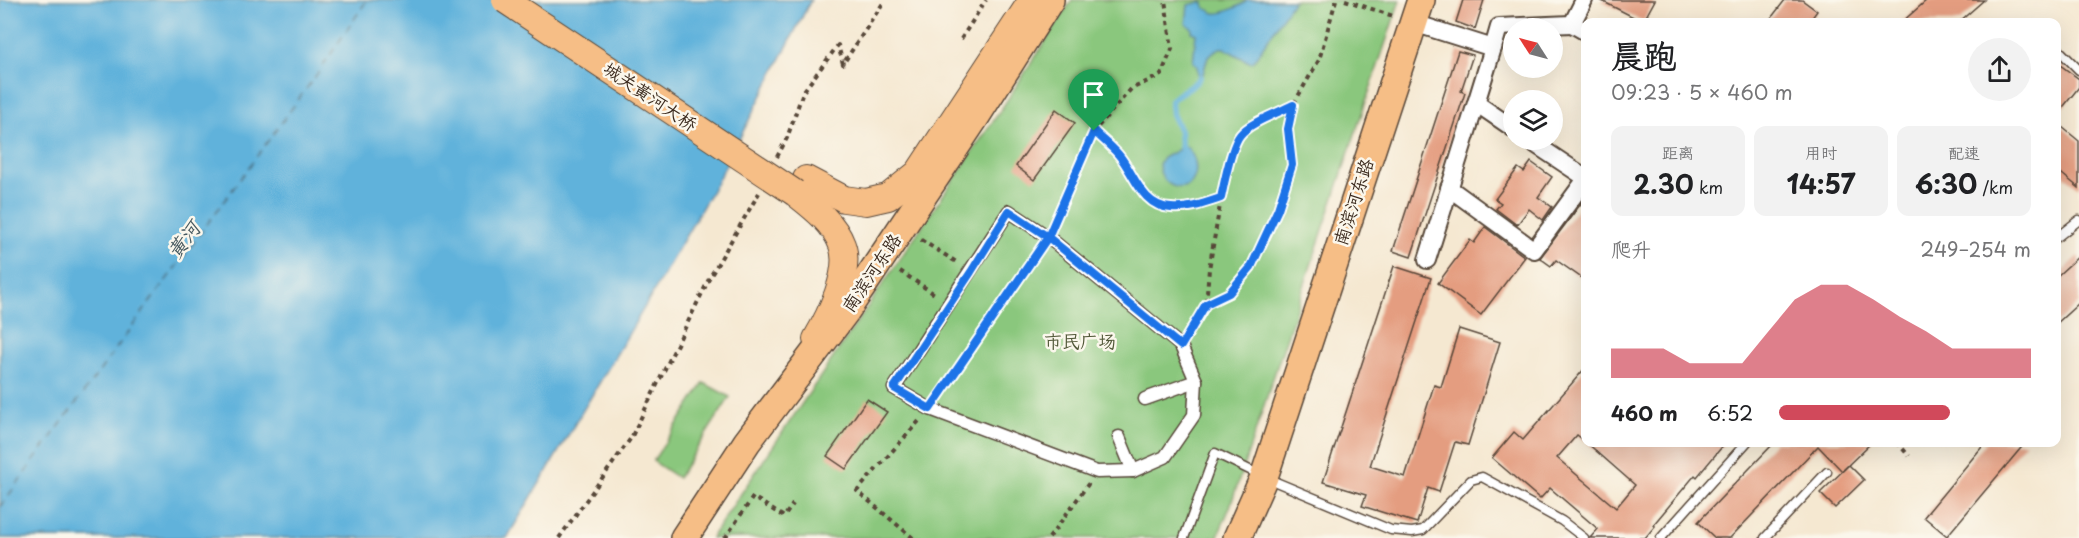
<!DOCTYPE html>
<html lang="zh">
<meta charset="utf-8">
<style>
body{margin:0;font-family:"Playpen Sans","LXGW WenKai TC",sans-serif;background:#f2f2f2;color:#202124;height:100vh;display:flex;flex-direction:column;font-size:22px;white-space:nowrap}
*{box-sizing:border-box;margin:0}
p{font-size:20px;color:#757577}
.icon{flex:none;width:33px;height:33px;fill:none;stroke:currentColor;stroke-width:2;stroke-linecap:round;stroke-linejoin:round}
.map{position:relative;flex:1;overflow:hidden}
.drawer{position:absolute;left:1581px;top:18px;width:480px;height:429px;display:flex;flex-direction:column;background:#fff;border-radius:12px;box-shadow:0 6px 24px #0002}
.drawer>*{flex:none}
.needle{width:39px;rotate:306deg}
.controls{position:absolute;left:1503px;top:18px;display:grid;gap:12px}
.controls a{display:grid;place-items:center;width:60px;height:60px;border-radius:50%;background:#fff;box-shadow:0 6px 24px #0002;font-size:30px}
.pin{position:absolute;display:grid;place-items:center;width:51px;height:51px;color:#fff;margin:-62px -26px;border-radius:50% 50% 50% 0;rotate:-45deg;box-shadow:0 0 6px #0007}
.pin .icon{rotate:45deg}
.round{display:grid;place-items:center;flex:none;width:63px;height:63px;border-radius:32px;background:#f2f2f2}
.head{display:flex;align-items:center;justify-content:space-between;height:102px;padding:0 30px}
h1{font-size:33px;font-weight:700;line-height:45px}
.stats{display:grid;grid-template-columns:repeat(3,1fr);gap:9px;height:102px;padding:6px 30px}
.stats div{display:grid;align-content:center;border-radius:12px;background:#f2f2f2;text-align:center}
.stats b{font-size:26px;font-weight:700}
.stats small{font-size:16px;font-weight:400}
.stats p{font-size:16px}
.chart{height:168px;padding:12px 30px}
.chart p{display:flex;justify-content:space-between}
.chart svg{width:100%;height:108px;margin-top:6px;fill:#d1495b;opacity:.7}
ul{padding:0 30px;list-style:none;font-size:20px}
li{display:grid;grid-template-columns:96px 72px 1fr;align-items:center;height:45px}
li i{height:15px;border-radius:8px;background:#d1495b}
.map>svg:first-child{display:block}
.green{fill:#8ac77d;stroke:#62784e;stroke-width:1.5}
.water{fill:#60b2db;stroke:#4e6e7c;stroke-width:1.5}
.lines{fill:none;stroke-linecap:round;stroke-linejoin:round}
.stream{stroke:#60b2db;stroke-width:6}
.ferry{stroke:#485a60;stroke-width:1.5;stroke-dasharray:8 6;stroke-linecap:butt}
.building{fill:#e49d80}
.service-casing{stroke:#574639;stroke-width:11}
.pedestrian-casing{stroke:#574639;stroke-width:15}
.minor-casing{stroke:#574639;stroke-width:20}
.primary-casing{stroke:#574639;stroke-width:28}
.trunk-casing{stroke:#574639;stroke-width:30}
.path{stroke:#574639;stroke-width:4;stroke-dasharray:4.5 4.5;stroke-linecap:butt}
.service{stroke:#fff;stroke-width:8}
.pedestrian{stroke:#fff;stroke-width:12}
.minor{stroke:#fff;stroke-width:16}
.primary{stroke:#f6be86;stroke-width:26}
.trunk{stroke:#f6be86;stroke-width:27}
.primary-bridge-casing{stroke:#574639;stroke-width:28;stroke-linecap:butt}
.primary-bridge{stroke:#f6be86;stroke-width:26}
.route-casing{stroke:#fff;stroke-width:12}
.route{stroke:#1a73e8;stroke-width:8}
.labels{text-anchor:middle;stroke-width:5;stroke-linejoin:round;paint-order:stroke}
.street-label{font-size:18px;fill:#3b2a1e;stroke:#fbf7ec}
.park-label{font-size:18px;fill:#53593a;stroke:#fbf7ec}
.water-label{font-size:20px;font-style:italic;fill:#485a60;stroke:#fbf7ec}
</style>
<div class="map">
<svg width="2079" height="538" viewBox="0 0 2079 538">
<rect width="100%" height="100%" fill="#fbf7ec"/>
<filter id="ink" filterUnits="userSpaceOnUse"><feTurbulence type="fractalNoise" baseFrequency=".0167" numOctaves="2"/><feDisplacementMap in="SourceGraphic" scale="12" xChannelSelector="R" yChannelSelector="G"/><feConvolveMatrix kernelMatrix="1 2 1 2 8 2 1 2 1" color-interpolation-filters="sRGB"/></filter>
<filter id="wash" filterUnits="userSpaceOnUse"><feTurbulence type="fractalNoise" baseFrequency=".008" numOctaves="4" result="noise"/><feDisplacementMap in="SourceGraphic" scale="24" xChannelSelector="R" yChannelSelector="G"/><feGaussianBlur stdDeviation="1.35" result="paint"/><feColorMatrix in="noise" values="0 0 0 0 0 0 0 0 0 0 0 0 0 0 0 0 0 1.4 0 .05"/><feComposite in="paint" operator="in"/></filter>
<g filter="url(#wash)">
<rect width="100%" height="100%" fill="#f5e8d1"/>
<g class="green">
<path d="M1072,0h328l-170,507 -13,31h-506l289,-427z"/>
<path d="M704,383l26,14 -52,81 -25,-17z"/>
</g>
<g class="water">
<path d="M0,0h811l-93,180 -68,118 -143,240h-507z"/>
<path d="M1247,0h47l-41,62h-4l-25,-14h-5l-11,8 -5,18 -5,3 -1,-12 -4,-3 3,-28 -4,-2v-4l-6,-4 2,-19 13,-3 3,1 1,5c2,1 8,5 10,5 5,2 29,-8 32,-13z"/>
<path d="M1185,146c6,4 8,9 10,16 7,34 -35,33 -36,2l4,-6z"/>
</g>
<g class="lines">
<path class="stream" d="M1181,147l-1,-16 -8,-17 -1,-13c8,-11 22,-12 29,-24"/>
<path class="ferry" d="M0,507l320,-437 47,-70"/>
</g>
<g id="blocks">
<g class="building">
<path d="M1463,0h21l-9,29 -19,-7z"/>
<path d="M1600,0h55l-12,22z"/>
<path d="M1785,0h17l15,11 -8,11h-41z"/>
<path d="M1927,0h57l-25,22h-57z"/>
<path d="M1458,51l15,4 -12,36 4,2 -54,164 -18,-6z"/>
<path d="M2056,62l23,17v8l-23,29z"/>
<path d="M1056,109l19,14 -41,57 -18,-14z"/>
<path d="M2056,122l23,19v47l-23,-19z"/>
<path d="M1531,162l21,15 -14,20 14,10 -9,13 -14,-11 -12,16 -21,-16 5,-6 -6,-4 23,-31 6,4z"/>
<path d="M1586,197v84l-30,-21 -5,6 -11,-8z"/>
<path d="M1485,227l40,30 -44,58 -43,-32 32,-43 4,3z"/>
<path d="M2079,256v47l-23,21v-47z"/>
<path d="M1394,266l37,12 -61,188 35,11 29,-92 7,2 18,-58 41,13 -32,103 -13,-3 -16,50 -11,-4 -11,35 -55,-17 4,-11 -43,-13z"/>
<path d="M1586,367v75l-9,-7 -20,23 59,50 19,-23 -49,-43h140l-29,35 -2,-2 -42,50 2,1 -10,12h-55l8,-9 -48,-41 -10,11 -48,-41 22,-26 9,8z"/>
<path d="M867,399l20,13 -41,57 -19,-13z"/>
<path d="M1775,442h97l-30,29 -24,-25 -88,92h-15l-17,-16z"/>
<path d="M1986,442h40l-79,94 -23,-19z"/>
<path d="M1849,465l15,15 -29,28 -15,-15z"/>
</g>
</g>
</g>
<g filter="url(#ink)">
<use href="#blocks" fill-opacity="0" stroke="#574639" stroke-width="1.5"/>
<g class="lines">
<defs>
<g id="service">
<path d="M2056,47l23,23"/>
<path d="M2056,238l23,-18"/>
<path d="M1184,538l31,-85 49,24 127,53 21,2 11,-2 48,-50 11,-3 80,44 22,17"/>
<path d="M1661,538l86,-96"/>
<path d="M1765,538l62,-66"/>
</g>
<g id="pedestrian">
<path d="M1009,211l39,26 133,109 15,35 -2,34 -29,42 -32,14 -36,1 -167,-63 -36,-21z"/>
<path d="M1145,399l51,-18"/>
<path d="M1119,437l14,34"/>
</g>
<g id="minor">
<path d="M1414,23l79,25 -17,55 38,26"/>
<path d="M1572,24l14,8"/>
<path d="M1493,48l6,-21 73,-3 12,-24"/>
<path d="M1529,140l57,38"/>
<path d="M1449,188l85,62 52,-71"/>
<path d="M1427,260l49,-157"/>
</g>
<g id="primary">
<path d="M806,179l38,20 22,3 22,-5 30,-24 114,-173"/>
<path d="M795,193c19,15 39,30 47,52 10,26 -13,72 -26,94"/>
</g>
<g id="trunk">
<path d="M684,538l63,-96 99,-131 129,-193 75,-118"/>
<path d="M1237,538l27,-61 157,-477"/>
</g>
</defs>
<use href="#service" class="service-casing"/>
<use href="#pedestrian" class="pedestrian-casing"/>
<use href="#minor" class="minor-casing"/>
<use href="#primary" class="primary-casing"/>
<use href="#trunk" class="trunk-casing"/>
<g class="path">
<path d="M1345,0l48,16"/>
<path d="M961,39l25,-39"/>
<path d="M1094,131c8,8 17,15 24,23 16,18 23,52 53,55 16,1 35,-6 50,-11"/>
<path d="M777,157l10,-19 16,-46 35,-47 5,19 42,-64"/>
<path d="M1053,224l41,-93 37,-42 30,-14 11,-26 -7,-49"/>
<path d="M921,240l37,23"/>
<path d="M900,271l36,24"/>
<path d="M1206,304l23,-11 22,-26 27,-58 14,-44 -4,-36 5,-23"/>
<path d="M1189,333l17,-29 3,-35 16,-93 14,-40 12,-10 42,-21 26,-45 17,-60"/>
<path d="M939,396l101,-147"/>
<path d="M1897,442l12,14"/>
<path d="M559,538l72,-100 79,-161 49,-84"/>
<path d="M725,538l28,-41 31,20 9,-13"/>
<path d="M913,538l-56,-47 62,-70"/>
<path d="M1049,538l40,-55"/>
</g>
<use href="#service" class="service"/>
<use href="#pedestrian" class="pedestrian"/>
<use href="#minor" class="minor"/>
<use href="#primary" class="primary"/>
<use href="#trunk" class="trunk"/>
<defs>
<path id="primary-bridge" d="M505,0l290,193"/>
</defs>
<use href="#primary-bridge" class="primary-bridge-casing"/>
<use href="#primary-bridge" class="primary-bridge"/>
</g>
</g>
<g class="lines" filter="url(#ink)">
<defs>
<path id="route" d="M1094,131l-46,106 -118,172 -36,-21 77,-116 38,-61 39,26 133,109 25,-42 23,-11 22,-26 27,-58 14,-44 -4,-36 5,-24c-15,8 -43,17 -53,30 -9,11 -16,49 -19,63 -15,5 -34,12 -50,10 -30,-1 -37,-36 -53,-54 -7,-8 -16,-15 -24,-23"/>
</defs>
<use href="#route" class="route-casing"/>
<use href="#route" class="route"/>
</g>
<g class="labels">
<g class="street-label">
<text transform="translate(650 97) rotate(34)" y="6">城关黄河大桥</text>
<text transform="translate(1354 202) rotate(-72)" y="6">南滨河东路</text>
<text transform="translate(872 273) rotate(-56)" y="6">南滨河东路</text>
</g>
<g class="park-label">
<text x="1080" y="348">市民广场</text>
</g>
<g class="water-label">
<text transform="translate(184 240) rotate(-53)" y="7">黄河</text>
</g>
</g>
</svg>
<div class="controls">
<a><svg class="needle" viewBox="-14 -14 28 28"><path d="M0-13l5 13h-10z" fill="#e53935"/><path d="M0 13l5-13h-10z" fill="#757577"/></svg></a>
<a><svg class="icon" aria-label="layers" viewBox="0 0 24 24"><path d="M12 4l9 5-9 5-9-5zM3 14l9 5 9-5"/></svg></a>
</div>
<div class="pin" style="left:1094px;top:131px;background:#1e9e55"><svg class="icon" aria-label="arrive" viewBox="0 0 24 24"><path d="M6 21V4h12l-3 4 3 4H6"/></svg></div>
<section class="drawer">
<div class="head"><div><h1>晨跑</h1><p>09:23 · 5 × 460 m</p></div><a class="round"><svg class="icon" aria-label="share" viewBox="0 0 24 24"><path d="M12 15V3M7 8l5-5 5 5M5 13v7h14v-7"/></svg></a></div>
<div class="stats">
<div><p>距离</p><b>2.30<small> km</small></b></div>
<div><p>用时</p><b>14:57</b></div>
<div><p>配速</p><b>6:30<small> /km</small></b></div>
</div>
<div class="chart"><p><span>爬升</span>249–254 m</p>
<svg viewBox="0 0 160 44" preserveAspectRatio="none"><path d="M0 44V32L10 32L20 32L30 38L40 38L50 38L60 25L70 12L80 6L90 6L100 12L110 19L120 25L130 32L140 32L150 32L160 32V44z"/></svg>
</div>
<ul>
<li><b>460 m</b>6:52<i style="width:68%"></i></li>
</ul>
</section>
</div>
